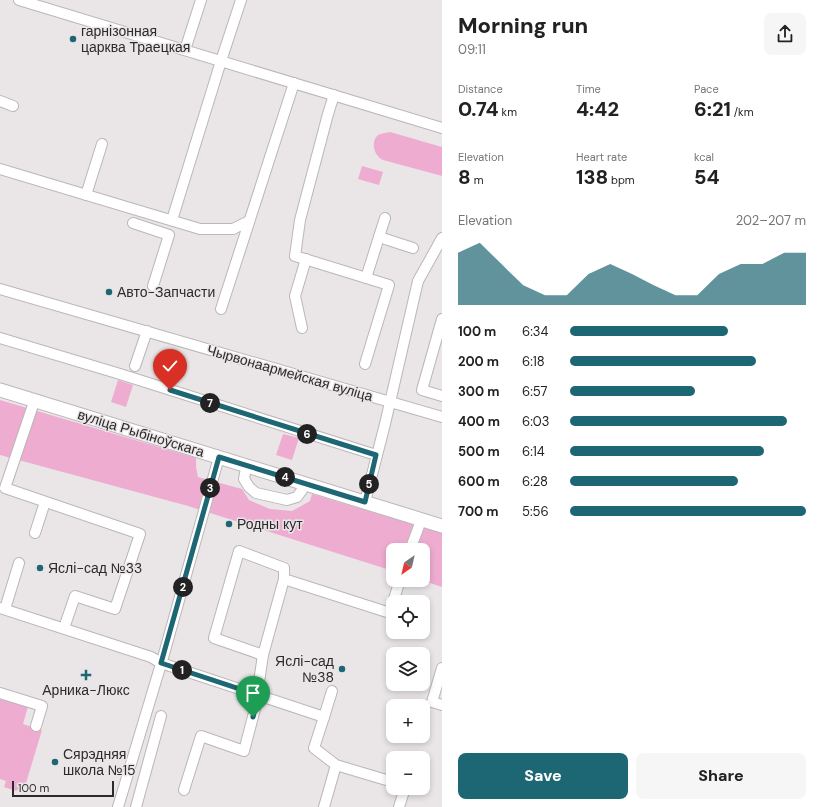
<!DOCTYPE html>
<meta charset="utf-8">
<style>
body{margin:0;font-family:"DM Sans",sans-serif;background:#f6f6f6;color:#222;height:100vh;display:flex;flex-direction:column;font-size:15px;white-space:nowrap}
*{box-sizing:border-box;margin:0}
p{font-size:13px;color:#767676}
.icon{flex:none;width:22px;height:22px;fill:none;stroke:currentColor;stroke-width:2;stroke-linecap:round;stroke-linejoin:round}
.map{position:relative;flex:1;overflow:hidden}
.side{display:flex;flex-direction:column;background:#fff;width:380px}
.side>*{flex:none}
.needle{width:26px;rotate:214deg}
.buttons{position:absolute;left:386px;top:543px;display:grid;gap:8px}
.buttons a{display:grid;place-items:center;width:44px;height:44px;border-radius:8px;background:#fff;box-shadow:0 2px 6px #0003;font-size:20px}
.scale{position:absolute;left:12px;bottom:10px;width:102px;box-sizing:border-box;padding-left:4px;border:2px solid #2c2a2b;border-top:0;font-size:11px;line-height:14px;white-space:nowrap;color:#2c2a2b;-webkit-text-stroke:3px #eae6e8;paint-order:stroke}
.pin{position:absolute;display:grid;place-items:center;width:34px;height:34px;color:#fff;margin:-41px -17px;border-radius:50% 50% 50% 0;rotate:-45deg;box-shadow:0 0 4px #0007}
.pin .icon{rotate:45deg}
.km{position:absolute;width:20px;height:20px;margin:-10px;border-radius:50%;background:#222;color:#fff;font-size:11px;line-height:20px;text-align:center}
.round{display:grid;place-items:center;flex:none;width:42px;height:42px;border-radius:8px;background:#f6f6f6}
.summary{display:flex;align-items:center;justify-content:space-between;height:68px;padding:0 16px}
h1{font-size:22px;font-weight:800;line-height:30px}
.metrics{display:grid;grid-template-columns:repeat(3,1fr);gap:6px;height:68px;padding:4px 16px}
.metrics div{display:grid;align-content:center}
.metrics b{font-size:20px;font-weight:800}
.metrics small{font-size:11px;font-weight:400}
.metrics p{font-size:11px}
.chart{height:112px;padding:8px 16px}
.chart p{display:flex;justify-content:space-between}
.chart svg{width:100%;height:72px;margin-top:4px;fill:#1d6673;opacity:.7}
.button{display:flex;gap:8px;margin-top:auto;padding:8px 16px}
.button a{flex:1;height:46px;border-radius:8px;background:#1d6673;color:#fff;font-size:16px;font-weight:800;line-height:46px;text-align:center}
.button a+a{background:#f6f6f6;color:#222}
ul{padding:0 16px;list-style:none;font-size:13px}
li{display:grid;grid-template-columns:64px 48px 1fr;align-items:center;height:30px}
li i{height:10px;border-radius:5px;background:#1d6673}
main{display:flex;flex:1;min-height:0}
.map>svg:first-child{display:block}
.green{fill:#efacd1}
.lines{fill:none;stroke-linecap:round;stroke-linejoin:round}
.minor-casing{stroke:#bbb6b9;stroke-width:12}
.major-casing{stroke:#bbb6b9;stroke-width:15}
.minor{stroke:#fff;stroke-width:10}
.major{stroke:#fff;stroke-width:13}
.route-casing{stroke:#fff;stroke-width:8}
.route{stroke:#1d6673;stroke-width:5}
.poi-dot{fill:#1d6673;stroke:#eae6e8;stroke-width:1.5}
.labels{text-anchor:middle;stroke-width:3;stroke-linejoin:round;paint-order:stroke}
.poi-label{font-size:14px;fill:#2c2a2b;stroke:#eae6e8;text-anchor:start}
.street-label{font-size:14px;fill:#2c2a2b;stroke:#eae6e8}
</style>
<main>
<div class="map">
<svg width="442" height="807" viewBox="0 0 442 807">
<rect width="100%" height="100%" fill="#eae6e8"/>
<g class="green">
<path d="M390,132l52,15v29l-59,-16c-2,-1 -4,-2 -5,-4 -5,-5 -6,-15 -1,-20 3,-3 9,-3 13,-4z"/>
<path d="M362,166l21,6 -4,13 -21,-6z"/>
<path d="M118,380l15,5 -7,22 -15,-5z"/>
<path d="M0,400l196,58v9l2,10 44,12 7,11 21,9 22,2 18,-10 2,-7 130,39v54l-21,-7h2v-30h-30v21l-205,-65 -188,-51z"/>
<path d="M283,434l16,4 -7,22 -16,-5z"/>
<path d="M0,695l29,8 -6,21 19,6 -16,53 -10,8 -12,-4 2,-6 -6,-2z"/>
</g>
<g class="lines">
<defs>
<g id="minor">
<path d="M19,0l423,128"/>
<path d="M185,50l16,-50"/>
<path d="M334,95l-6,19 -28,106 -5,36 94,29 -24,79"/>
<path d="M0,101l13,5"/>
<path d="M0,169l200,60h33l16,-8"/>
<path d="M86,195l16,-51"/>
<path d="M172,220l49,-159 20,-61"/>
<path d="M133,223l36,12 -16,51"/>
<path d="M379,237l34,11"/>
<path d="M366,278l19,-60"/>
<path d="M0,289l442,128"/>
<path d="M221,309l73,-226"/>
<path d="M442,319l-20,71 20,6"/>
<path d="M302,328l-7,-32 11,-37"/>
<path d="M0,338l120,36 256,81"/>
<path d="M135,366l12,-35"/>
<path d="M32,408l-27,80 135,46 -25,75 -40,-13 -11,32"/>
<path d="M245,473l-1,6 5,8 7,6 31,7 10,-3 5,-7"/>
<path d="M365,502l20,-78 33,-143 24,-43"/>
<path d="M35,533l10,-31"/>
<path d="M410,550l9,-24"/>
<path d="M393,602l7,-22"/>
<path d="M0,608l151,49 10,6 163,54 -10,31 22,17 57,17"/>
<path d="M5,609l14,-46"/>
<path d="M263,655l-49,-17 25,-87 45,17v11l106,34 3,-10"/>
<path d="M442,668l-10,34 10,3"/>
<path d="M0,693l42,13 -6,20"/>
<path d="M324,717l8,-26"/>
<path d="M184,790l17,-54 43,15 11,-42 8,-54 21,-76"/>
<path d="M118,807l46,-153 55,-197"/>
<path d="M136,807l25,-91"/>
<path d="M324,807l12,-42"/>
<path d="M399,807l6,-19"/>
</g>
<path id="major" d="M0,390l442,136"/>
</defs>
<use href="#minor" class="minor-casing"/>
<use href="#major" class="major-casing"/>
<use href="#minor" class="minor"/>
<use href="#major" class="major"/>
</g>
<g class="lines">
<defs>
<path id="route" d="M170,390l206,65 -11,47 -146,-45 -58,206 97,32 -5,22"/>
</defs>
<use href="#route" class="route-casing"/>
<use href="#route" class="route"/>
</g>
<g class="poi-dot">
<circle cx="73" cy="39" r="4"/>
<circle cx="109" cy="292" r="4"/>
<circle cx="229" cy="524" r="4"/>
<circle cx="40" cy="568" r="4"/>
<circle cx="342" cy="669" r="4"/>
<path d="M84 669h4v4h4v4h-4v4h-4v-4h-4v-4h4z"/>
<circle cx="55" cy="762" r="4"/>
</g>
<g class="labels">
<g class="poi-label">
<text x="81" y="36">гарнізонная<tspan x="81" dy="16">царква Траецкая</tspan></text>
<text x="117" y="297">Авто-Запчасти</text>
<text x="237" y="529">Родны кут</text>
<text x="48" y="573">Яслі-сад №33</text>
<text x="334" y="666" text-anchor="end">Яслі-сад<tspan x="334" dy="16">№38</tspan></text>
<text x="86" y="695" text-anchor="middle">Арника-Люкс</text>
<text x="63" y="759">Сярэдняя<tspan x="63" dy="16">школа №15</tspan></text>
</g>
<g class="street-label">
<text transform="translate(290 373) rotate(16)" y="5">Чырвонаармейская вуліца</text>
<text transform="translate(141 433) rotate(17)" y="5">вуліца Рыбіноўскага</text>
</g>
</g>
</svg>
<div class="buttons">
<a><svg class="needle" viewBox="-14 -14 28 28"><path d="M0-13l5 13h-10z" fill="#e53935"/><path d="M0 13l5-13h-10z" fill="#767676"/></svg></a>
<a><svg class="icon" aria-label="locate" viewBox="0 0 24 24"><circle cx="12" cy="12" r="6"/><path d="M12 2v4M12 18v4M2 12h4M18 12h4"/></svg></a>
<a><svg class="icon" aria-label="layers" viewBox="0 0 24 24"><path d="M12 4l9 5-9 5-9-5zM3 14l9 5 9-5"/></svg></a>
<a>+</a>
<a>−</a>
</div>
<div class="scale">100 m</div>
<div class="pin" style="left:253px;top:717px;background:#1e9e55"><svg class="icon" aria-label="arrive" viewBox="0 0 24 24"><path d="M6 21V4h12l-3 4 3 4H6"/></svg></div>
<div class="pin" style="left:170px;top:390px;background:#d93025"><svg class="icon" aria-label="check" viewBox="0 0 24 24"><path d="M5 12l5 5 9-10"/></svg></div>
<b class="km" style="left:182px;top:670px">1</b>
<b class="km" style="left:183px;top:587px">2</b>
<b class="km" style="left:210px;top:488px">3</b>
<b class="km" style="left:285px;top:477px">4</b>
<b class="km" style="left:369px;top:484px">5</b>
<b class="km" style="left:307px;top:434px">6</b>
<b class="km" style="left:210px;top:403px">7</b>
</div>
<section class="side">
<div class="summary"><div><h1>Morning run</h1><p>09:11</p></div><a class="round"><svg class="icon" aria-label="share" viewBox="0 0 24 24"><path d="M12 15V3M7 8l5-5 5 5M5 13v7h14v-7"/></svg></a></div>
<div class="metrics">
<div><p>Distance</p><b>0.74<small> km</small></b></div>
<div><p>Time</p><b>4:42</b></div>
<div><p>Pace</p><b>6:21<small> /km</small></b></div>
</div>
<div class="metrics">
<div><p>Elevation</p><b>8<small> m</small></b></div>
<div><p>Heart rate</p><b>138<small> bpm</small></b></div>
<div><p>kcal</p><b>54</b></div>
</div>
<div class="chart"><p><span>Elevation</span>202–207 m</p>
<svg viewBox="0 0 160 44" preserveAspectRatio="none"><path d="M0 44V12L10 6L20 19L30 32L40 38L50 38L60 25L70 19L80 25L90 32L100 38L110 38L120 25L130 19L140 19L150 12L160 12V44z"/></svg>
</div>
<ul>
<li><b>100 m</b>6:34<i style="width:67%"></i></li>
<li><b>200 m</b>6:18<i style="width:79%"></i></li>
<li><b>300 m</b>6:57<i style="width:53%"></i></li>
<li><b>400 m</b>6:03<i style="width:92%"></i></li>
<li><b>500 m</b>6:14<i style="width:82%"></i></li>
<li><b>600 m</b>6:28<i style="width:71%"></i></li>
<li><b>700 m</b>5:56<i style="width:100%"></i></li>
</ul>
<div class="button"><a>Save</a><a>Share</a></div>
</section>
</main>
